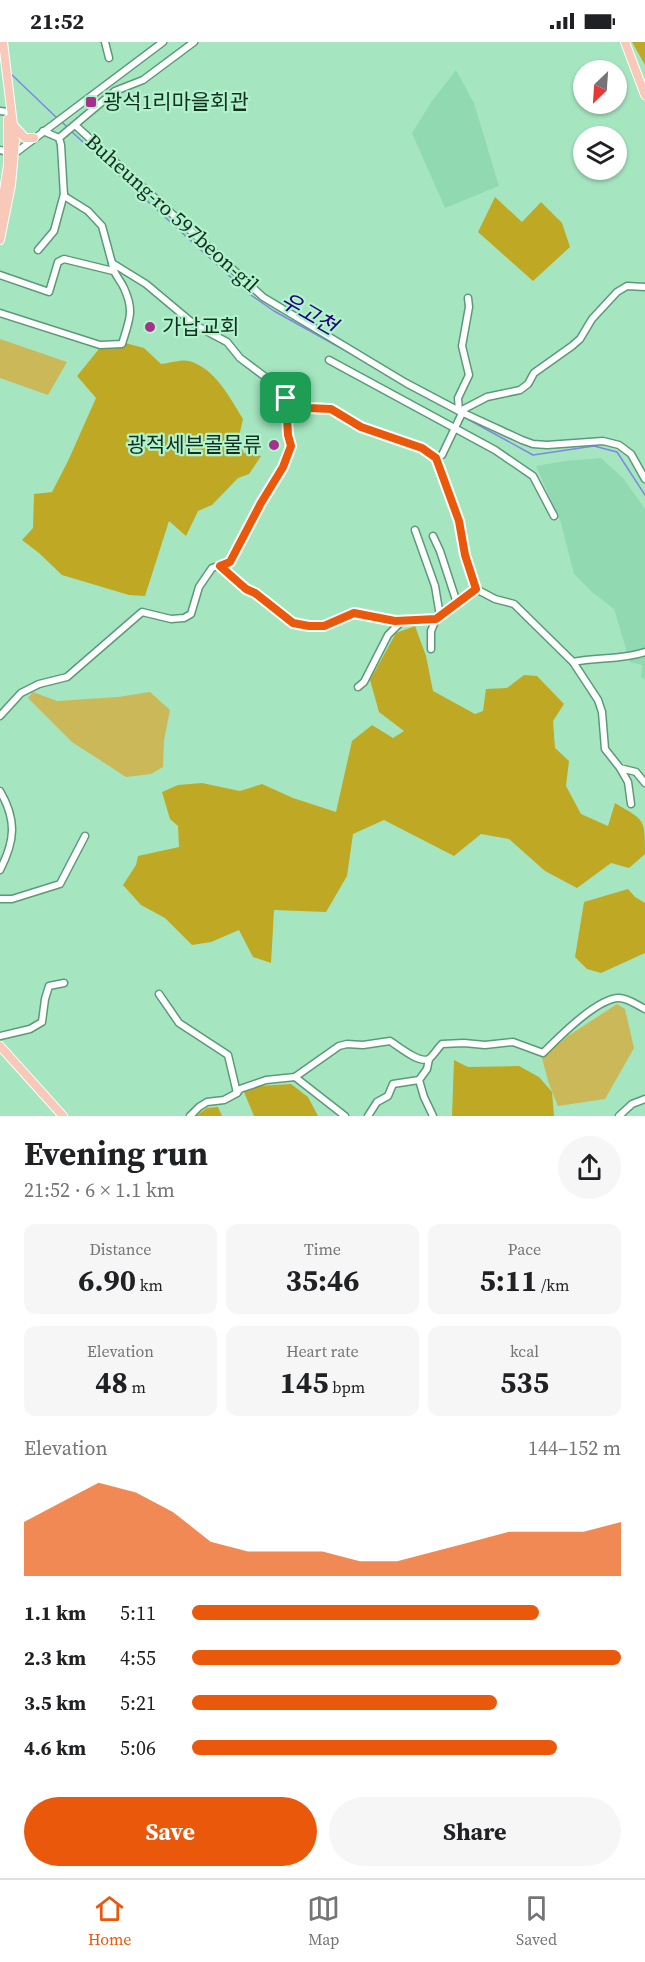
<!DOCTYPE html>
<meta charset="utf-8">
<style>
body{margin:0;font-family:"Source Serif 4","Noto Sans KR",serif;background:#f6f6f6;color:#202124;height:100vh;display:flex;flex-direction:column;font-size:22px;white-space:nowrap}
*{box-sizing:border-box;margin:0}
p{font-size:20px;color:#757577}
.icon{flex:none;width:33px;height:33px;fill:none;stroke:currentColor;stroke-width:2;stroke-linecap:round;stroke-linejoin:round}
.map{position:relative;height:1074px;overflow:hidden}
.side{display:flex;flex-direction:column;background:#fff;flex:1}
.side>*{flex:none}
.needle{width:39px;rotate:205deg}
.controls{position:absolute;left:573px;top:18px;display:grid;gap:12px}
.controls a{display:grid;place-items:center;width:54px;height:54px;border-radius:50%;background:#fff;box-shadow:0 2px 4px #0004;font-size:30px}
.pin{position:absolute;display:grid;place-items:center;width:51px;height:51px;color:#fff;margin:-26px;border-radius:12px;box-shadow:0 3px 9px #0006}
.round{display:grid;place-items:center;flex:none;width:63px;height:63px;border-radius:32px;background:#f6f6f6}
.head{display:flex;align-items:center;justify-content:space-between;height:102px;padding:0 24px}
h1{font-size:33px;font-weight:700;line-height:45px}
.metrics{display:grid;grid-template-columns:repeat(3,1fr);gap:9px;height:102px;padding:6px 24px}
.metrics div{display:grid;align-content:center;border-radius:12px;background:#f6f6f6;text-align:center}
.metrics b{font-size:30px;font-weight:700}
.metrics small{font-size:16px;font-weight:400}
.metrics p{font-size:16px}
.chart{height:168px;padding:12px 24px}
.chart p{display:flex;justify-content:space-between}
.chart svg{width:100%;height:108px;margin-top:6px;fill:#ea580c;opacity:.7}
.button{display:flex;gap:12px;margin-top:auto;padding:12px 24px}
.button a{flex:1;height:69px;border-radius:36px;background:#ea580c;color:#fff;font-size:24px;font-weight:700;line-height:69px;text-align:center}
.button a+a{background:#f6f6f6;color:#202124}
ul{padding:0 24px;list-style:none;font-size:20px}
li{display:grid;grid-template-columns:96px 72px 1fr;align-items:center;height:45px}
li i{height:15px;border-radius:8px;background:#ea580c}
.status{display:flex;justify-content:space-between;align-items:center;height:42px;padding:0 30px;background:#fff;direction:ltr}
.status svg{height:16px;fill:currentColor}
.tab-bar{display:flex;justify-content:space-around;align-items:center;height:84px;border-top:2px solid #e0e0e0;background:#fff;font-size:16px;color:#757577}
.tab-bar a{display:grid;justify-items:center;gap:3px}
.tab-bar .current{color:#ea580c}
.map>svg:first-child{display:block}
.built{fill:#91dab1}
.green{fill:#cab859}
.forest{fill:#bfa823}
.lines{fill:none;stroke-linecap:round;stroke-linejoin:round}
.stream{stroke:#7f86e6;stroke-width:1.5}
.minor-casing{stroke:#5b9a77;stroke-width:9}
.major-casing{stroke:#fff;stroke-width:10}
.minor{stroke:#fff;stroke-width:6}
.major{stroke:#f8c8b8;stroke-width:8}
.route-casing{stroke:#fff;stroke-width:12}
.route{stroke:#ea580c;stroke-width:8}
.poi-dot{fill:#a6318a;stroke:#b1f3cd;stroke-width:2}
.labels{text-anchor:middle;stroke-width:4.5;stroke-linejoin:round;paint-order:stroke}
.poi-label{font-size:21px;fill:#142e20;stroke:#b1f3cd;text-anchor:start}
.street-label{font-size:21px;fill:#142e20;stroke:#b1f3cd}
.water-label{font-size:22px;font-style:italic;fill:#23017b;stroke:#b1f3cd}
</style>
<div class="status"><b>21:52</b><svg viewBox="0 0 49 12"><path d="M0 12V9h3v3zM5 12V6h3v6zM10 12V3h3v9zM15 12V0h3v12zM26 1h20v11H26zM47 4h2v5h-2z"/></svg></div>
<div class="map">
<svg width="645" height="1074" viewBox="0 0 645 1074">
<rect width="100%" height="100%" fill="#a5e6c0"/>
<g class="built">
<path d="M456,28l18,33 25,83 -54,22 -33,-75 20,-32z"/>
<path d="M601,416l22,20 22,31v171l-4,-3 1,-12 -12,-3 -16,-53 -22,-17 -18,-18 -13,-51 -25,-57 29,-5z"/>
</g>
<g class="green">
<path d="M0,297l67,23 -19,33 -48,-17z"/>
<path d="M33,650l24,9 61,-4 32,-5 20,18 -6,30 -1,27 -12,7 -25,3 -54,-35 -44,-44z"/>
<path d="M617,962l8,5 9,39 -29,51 -47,7 -9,-22 -7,-26 26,-22z"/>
</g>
<g class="forest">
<path d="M632,0h13v23z"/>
<path d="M495,155l27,25 19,-20 21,21 8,24 -37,34 -55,-49z"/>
<path d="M125,301l19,5 17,16c8,-1 21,-5 28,-3 26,7 41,37 54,58l-5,22 6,12 17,3 -12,18 -11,4 -26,27 -14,6 -12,25 -17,-15 -24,75 -16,-1 -67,-20 -23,-22 -17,-13 11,-12 1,-34 18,-2 16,-31 28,-63 -19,-22 22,-27z"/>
<path d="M415,584l11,30 7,35 42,23 8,-3 3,-22 21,-1 17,-13 13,1 27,28 -11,17 2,27 14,13 -3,25 15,28 27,12 7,-23c30,18 30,15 30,51l-16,14 -18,-5 -34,25 -32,-17 -36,-32 -28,-5 -27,22 -70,-36 -31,14 -6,42 -21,36 -52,-2 -3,53 -18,-6 -14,-27 -28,12 -19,3 -27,-27 -24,-13 -18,-20 13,-20 2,-9 41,-9 -1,-21 -8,-7 -8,-27 16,-7 24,-2 38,8 22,-7 31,14 43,14 16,-71 20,-16 21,13 11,-7 -25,-19 -9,-32 26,-47z"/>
<path d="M628,847l7,8 10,6v50l-44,20 -14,-4 -12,-12 9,-55z"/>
<path d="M454,1018l14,7 51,-1 20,11 13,15 2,24h-102z"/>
<path d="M291,1042l17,13 10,19h-64l-10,-24 15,-6z"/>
<path d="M218,1065l4,9h-26l11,-8z"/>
</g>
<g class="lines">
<g class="stream">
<path d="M11,32l46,44"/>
<path d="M61,79l7,7"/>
<path d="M72,90l176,161 26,18 92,51"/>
<path d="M462,374l71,39 61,-9 23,6 28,43"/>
</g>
<defs>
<g id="minor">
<path d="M105,0l4,16"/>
<path d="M0,69l8,1"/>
<path d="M75,83l188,172 143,86 53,28 63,29 11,4 14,1 56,-4 16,4 12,9 14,25"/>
<path d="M43,89l16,7 2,7 3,51 24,15 14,15 10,37 34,21 49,41 32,17 13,16 24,18 22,22 22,9 23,2 30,18 61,21 14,10 23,63 6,34 11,34 -40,30 -41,2 -41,-8 -30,13h-15l-16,-3 -38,-30 -9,-4 -26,-23"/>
<path d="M59,96l56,-47 28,-11 51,-38"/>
<path d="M0,108l14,4 149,-112"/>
<path d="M38,208l16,-19 10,-37"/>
<path d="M0,233l49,17 9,-30 6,-3 49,12"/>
<path d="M0,271l100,32 22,-1c7,-24 13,-32 2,-56 -4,-9 -11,-14 -12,-25"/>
<path d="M329,318l166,90 38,26 21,40"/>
<path d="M459,369l-1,-13 11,-23 -7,-29 7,-39 -1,-9"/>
<path d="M436,416l6,-3 22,-46 23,-12 33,-7 8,-6 6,-11 38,-27 8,-7 12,-20 25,-27 10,-6 18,1"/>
<path d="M415,488l20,56 5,30"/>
<path d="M433,494l7,15 17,52"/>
<path d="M476,547l19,10 19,5 59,58 25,38 4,12 3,37 15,19 16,4 9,11"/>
<path d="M431,607v-18l5,-12"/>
<path d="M573,620c24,-5 49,-2 72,-10"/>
<path d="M358,645l6,-5 24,-47 14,-14"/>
<path d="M0,674l21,-23 18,-9 28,-7 75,-65 29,7 13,-1 7,-4 8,-27 13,-19 18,-6 31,-59 22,-36 8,-21 -3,-11 -2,-37"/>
<path d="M620,726l8,14 3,22"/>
<path d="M0,749c17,29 15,50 0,79"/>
<path d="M0,857h12l48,-15 25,-48"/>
<path d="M159,952l20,29 49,32 9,38"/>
<path d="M0,994l30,-7 12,-7 3,-23 4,-13 15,-3"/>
<path d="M295,1035l50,39"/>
<path d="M419,1038l5,17 9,19"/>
<path d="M190,1074l9,-9 8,-5 17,-2 13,-7 3,-4 26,-9 29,-3 44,-31 8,-2 16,1 27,-4c8,5 29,23 39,18 4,-3 9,-11 13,-15l22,-1 21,2 28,-3 30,11c15,-15 54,-55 76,-55 9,0 18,7 26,11"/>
<path d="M368,1074l9,-14 11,-6 5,-12 26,-4 8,-11 2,-10"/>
<path d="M619,1074l13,-12 13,-5"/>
</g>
<g id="major">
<path d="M625,0l20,53"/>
<path d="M14,84l11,12h9"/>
<path d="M0,174l8,-51v-46"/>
<path d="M0,198l11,-55 4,-44 -12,-99"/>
<path d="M0,1004l63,70"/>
</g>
</defs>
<use href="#minor" class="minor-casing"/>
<use href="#major" class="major-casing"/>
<use href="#minor" class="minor"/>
<use href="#major" class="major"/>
</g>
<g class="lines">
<defs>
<path id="route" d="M286,356l22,10 23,1 30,18 61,21 14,10 23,63 6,34 11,34 -40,30 -41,2 -41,-8 -30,13h-15l-16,-3 -38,-30 -9,-4 -26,-23 10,-4 31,-59 22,-36 8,-21 -3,-11z"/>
</defs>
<use href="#route" class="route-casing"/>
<use href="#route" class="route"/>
</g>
<g class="poi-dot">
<rect x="85" y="54" width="12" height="12" rx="3"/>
<circle cx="150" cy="285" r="6"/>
<circle cx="274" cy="403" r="6"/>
</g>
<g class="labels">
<g class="poi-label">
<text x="103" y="67">광석1리마을회관</text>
<text x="162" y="292">가납교회</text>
<text x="262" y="410" text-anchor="end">광적세븐콜물류</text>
</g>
<g class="street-label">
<text transform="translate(172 171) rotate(42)" y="7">Buheung-ro 597beon-gil</text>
</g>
<g class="water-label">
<text transform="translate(309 271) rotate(30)" y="8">우고천</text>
</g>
</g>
</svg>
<div class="controls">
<a><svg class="needle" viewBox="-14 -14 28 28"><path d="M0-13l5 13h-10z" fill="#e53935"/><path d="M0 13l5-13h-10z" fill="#757577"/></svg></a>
<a><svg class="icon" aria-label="layers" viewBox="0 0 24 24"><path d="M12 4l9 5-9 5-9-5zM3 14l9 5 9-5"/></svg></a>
</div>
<div class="pin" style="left:286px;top:356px;background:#1e9e55"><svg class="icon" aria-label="arrive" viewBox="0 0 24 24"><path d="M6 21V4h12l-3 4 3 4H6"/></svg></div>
</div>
<section class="side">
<div class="head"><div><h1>Evening run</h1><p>21:52 · 6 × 1.1 km</p></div><a class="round"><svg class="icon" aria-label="share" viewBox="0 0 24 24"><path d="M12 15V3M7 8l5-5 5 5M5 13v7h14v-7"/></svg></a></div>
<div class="metrics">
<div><p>Distance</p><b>6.90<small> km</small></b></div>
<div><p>Time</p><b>35:46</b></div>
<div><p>Pace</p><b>5:11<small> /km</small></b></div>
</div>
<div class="metrics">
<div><p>Elevation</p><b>48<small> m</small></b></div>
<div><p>Heart rate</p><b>145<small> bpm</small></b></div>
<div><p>kcal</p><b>535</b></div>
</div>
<div class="chart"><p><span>Elevation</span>144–152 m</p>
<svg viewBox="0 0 160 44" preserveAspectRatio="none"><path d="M0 44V22L10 14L20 6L30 10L40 18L50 30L60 34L70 34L80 34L90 38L100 38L110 34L120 30L130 26L140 26L150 26L160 22V44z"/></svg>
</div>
<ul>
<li><b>1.1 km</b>5:11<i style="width:81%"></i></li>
<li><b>2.3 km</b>4:55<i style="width:100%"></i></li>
<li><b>3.5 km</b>5:21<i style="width:71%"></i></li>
<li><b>4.6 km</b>5:06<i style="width:85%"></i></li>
</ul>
<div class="button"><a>Save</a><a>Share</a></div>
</section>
<nav class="tab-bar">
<a class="current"><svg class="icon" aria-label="home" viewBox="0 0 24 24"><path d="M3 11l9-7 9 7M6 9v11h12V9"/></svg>Home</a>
<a><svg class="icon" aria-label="map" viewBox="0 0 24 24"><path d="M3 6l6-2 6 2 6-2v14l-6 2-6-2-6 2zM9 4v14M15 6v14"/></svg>Map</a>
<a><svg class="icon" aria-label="saved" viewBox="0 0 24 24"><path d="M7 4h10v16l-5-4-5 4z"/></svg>Saved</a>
</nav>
